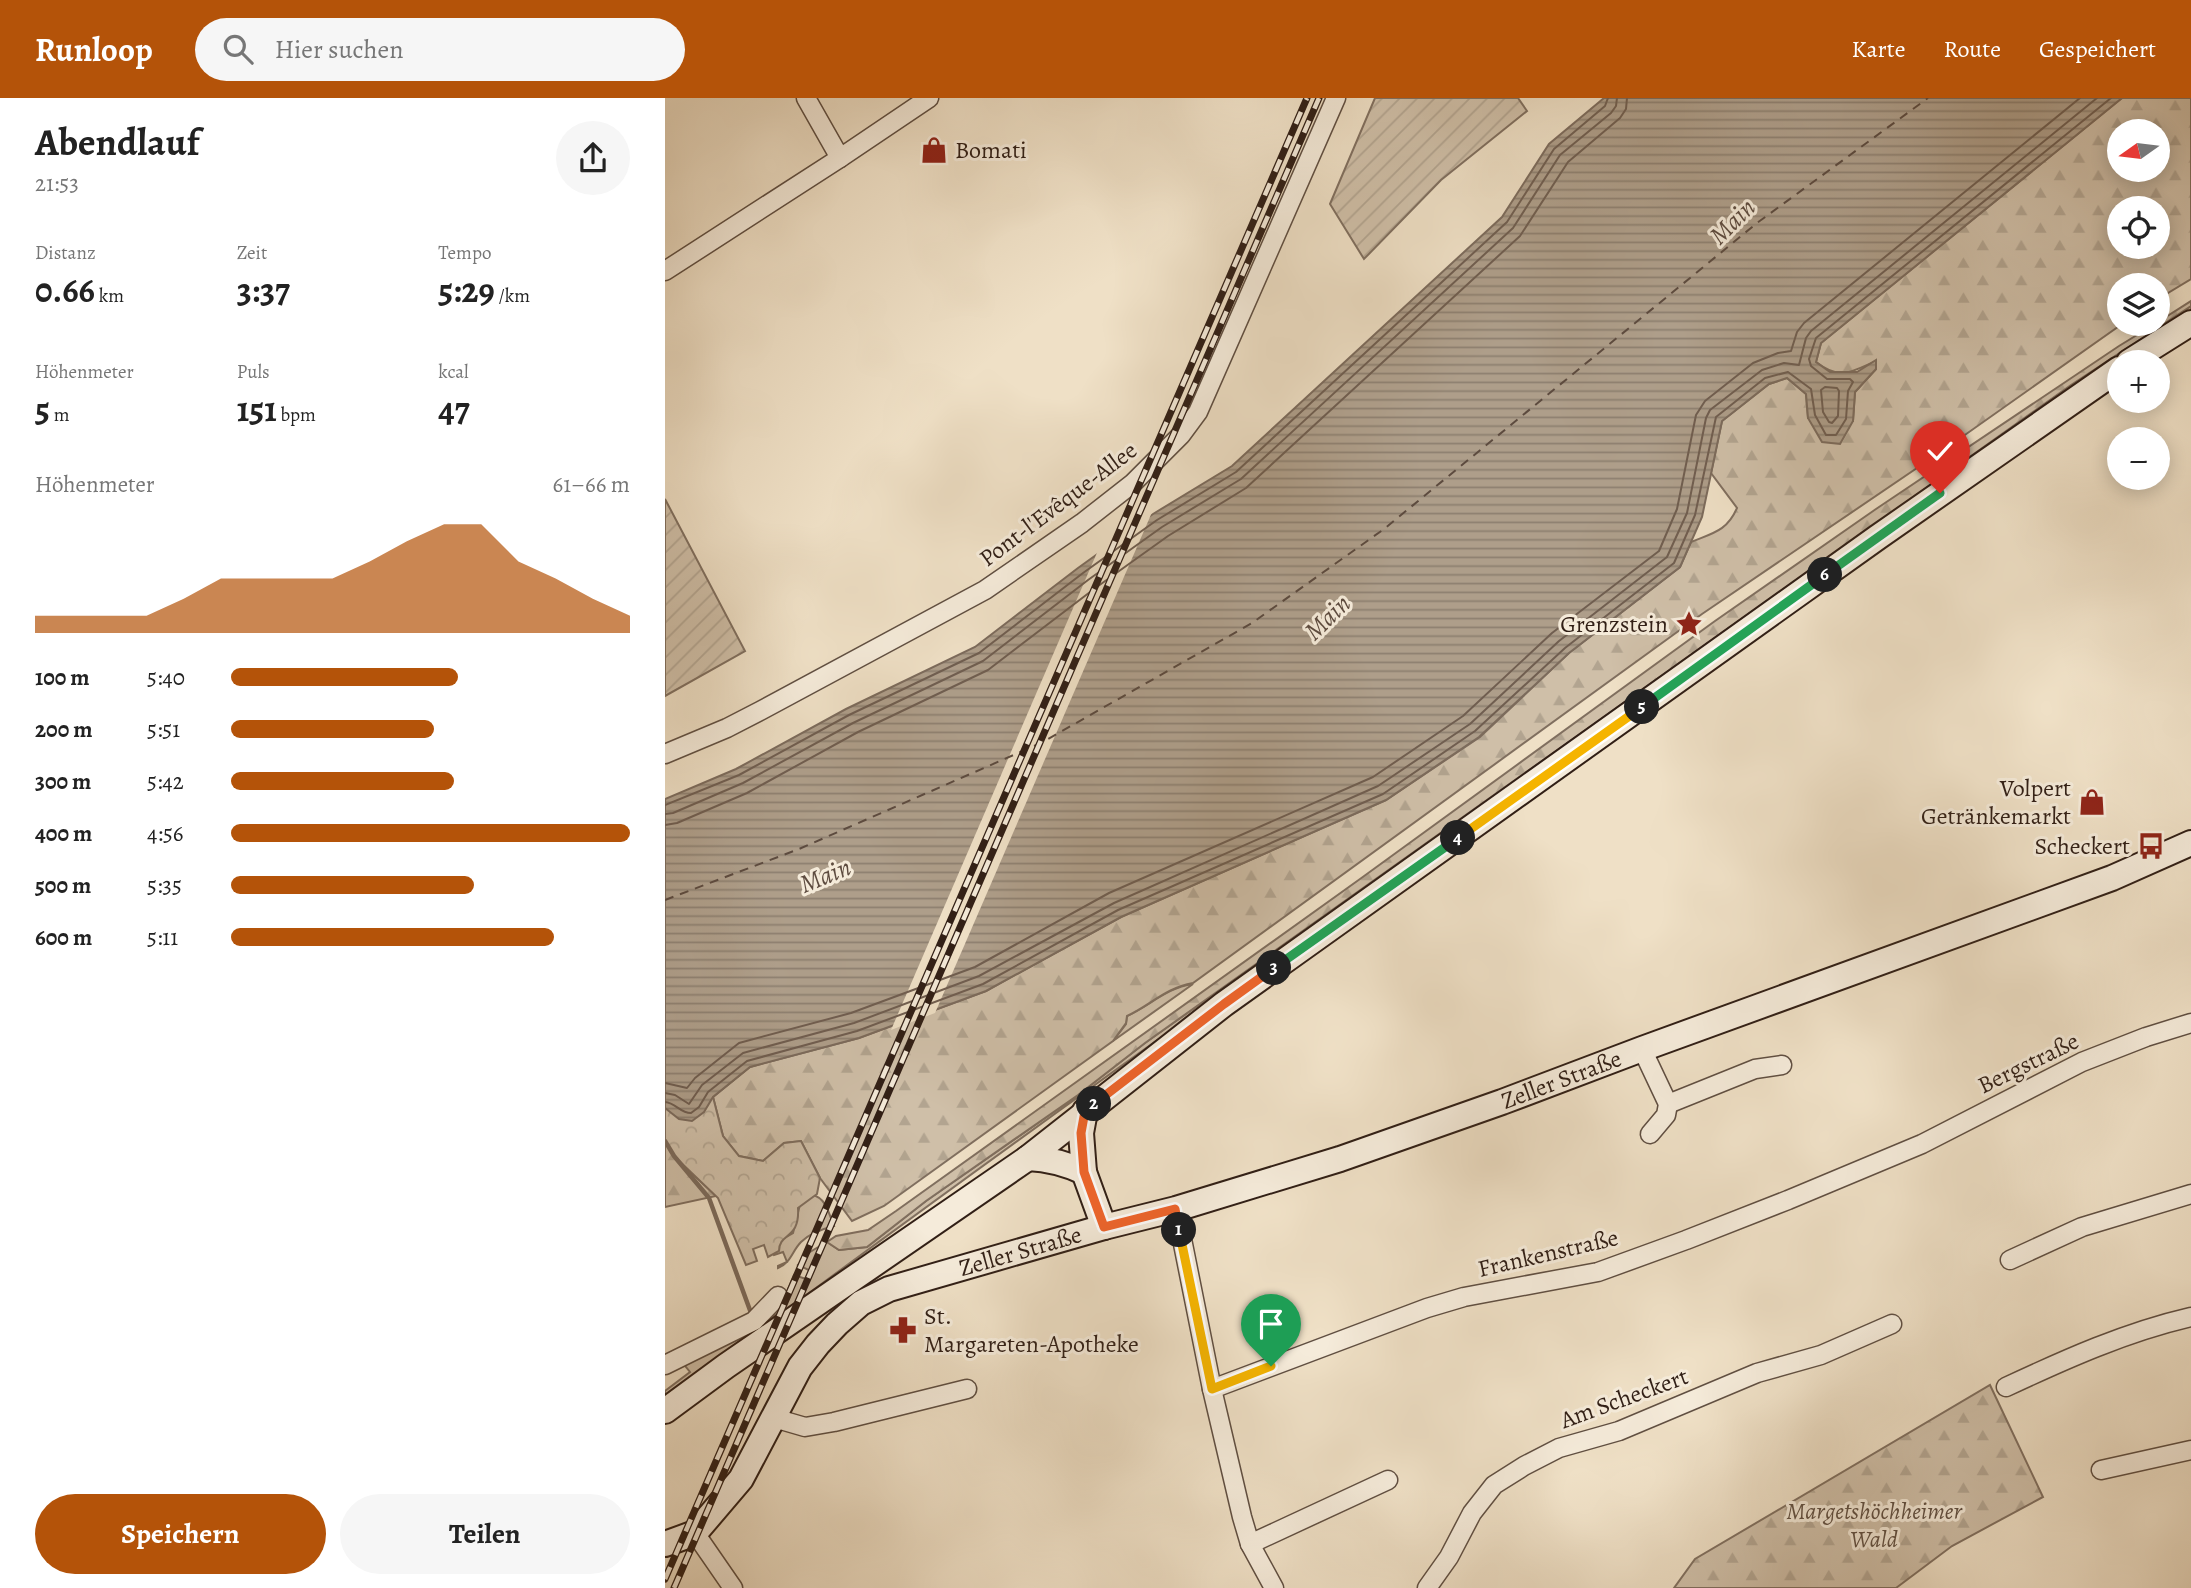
<!DOCTYPE html>
<html lang="de">
<meta charset="utf-8">
<style>
body{margin:0;font-family:Alegreya,serif;background:#f6f6f6;color:#222;height:100vh;display:flex;flex-direction:column;font-size:26px;white-space:nowrap}
*{box-sizing:border-box;margin:0}
p{font-size:23px;color:#767676}
.icon{flex:none;width:38px;height:38px;fill:none;stroke:currentColor;stroke-width:2;stroke-linecap:round;stroke-linejoin:round}
.map{position:relative;flex:1;overflow:hidden}
.panel{display:flex;flex-direction:column;background:#fff;width:665px}
.panel>*{flex:none}
.needle{width:46px;rotate:256deg}
.tools{position:absolute;left:1442px;top:21px;display:grid;gap:14px}
.tools a{display:grid;place-items:center;width:63px;height:63px;border-radius:50%;background:#fff;box-shadow:0 4px 18px #0003;font-size:35px}
.pin{position:absolute;display:grid;place-items:center;width:60px;height:60px;color:#fff;margin:-72px -30px;border-radius:50% 50% 50% 0;rotate:-45deg;box-shadow:0 0 7px #0007}
.pin .icon{rotate:45deg}
.km{position:absolute;width:35px;height:35px;margin:-18px;border-radius:50%;background:#222;color:#fff;font-size:19px;line-height:35px;text-align:center}
.round{display:grid;place-items:center;flex:none;width:74px;height:74px;border-radius:37px;background:#f6f6f6}
.headline{display:flex;align-items:center;justify-content:space-between;height:119px;padding:0 35px}
h1{font-size:38px;font-weight:600;line-height:52px}
.stats{display:grid;grid-template-columns:repeat(3,1fr);gap:10px;height:119px;padding:7px 35px}
.stats div{display:grid;align-content:center}
.stats b{font-size:35px;font-weight:600}
.stats small{font-size:19px;font-weight:400}
.stats p{font-size:19px}
.chart{height:196px;padding:14px 35px}
.chart p{display:flex;justify-content:space-between}
.chart svg{width:100%;height:126px;margin-top:7px;fill:#b45309;opacity:.7}
.button{display:flex;gap:14px;margin-top:auto;padding:14px 35px}
.button a{flex:1;height:80px;border-radius:42px;background:#b45309;color:#fff;font-size:28px;font-weight:600;line-height:80px;text-align:center}
.button a+a{background:#f6f6f6;color:#222}
ul{padding:0 35px;list-style:none;font-size:23px}
li{display:grid;grid-template-columns:112px 84px 1fr;align-items:center;height:52px}
li i{height:18px;border-radius:9px;background:#b45309}
header{display:flex;align-items:center;gap:42px;box-sizing:border-box;height:98px;padding:0 35px;background:#b45309;color:#fff}
header strong{font-size:33px}
nav{display:flex;gap:38px;margin-inline-start:auto;font-size:24px}
.search{width:490px;height:63px;background:#f6f6f6;display:flex;align-items:center;gap:18px;box-sizing:border-box;padding:0 24px;border-radius:38px;color:#767676;font-size:26px}
main{display:flex;flex:1;min-height:0}
.map>svg:first-child{display:block}
.grass{fill:#cfbfa8;stroke:#806f5f;stroke-width:2}
.forest{fill:url(#forest-firs);stroke:#806f5f;stroke-width:2;fill-rule:evenodd}
.park{fill:url(#park-crowns);stroke:#806f5f;stroke-width:2}
.garden{fill:url(#garden-furrows);stroke:#806f5f;stroke-width:2}
.water{fill:url(#water-rules);stroke:#7c6b5c;stroke-width:2}
.pier{fill:#efe0c6}
.lines{fill:none;stroke-linecap:round;stroke-linejoin:round}
.shore{stroke:#705e50;stroke-width:2}
.stream{stroke:#7c6b5c;stroke-width:4.5}
.ferry{stroke:#5d4b3f;stroke-width:2;stroke-dasharray:9 7;stroke-linecap:butt}
.street-casing{stroke:#604f42;stroke-width:21}
.secondary-casing{stroke:#311f16;stroke-width:28}
.street{stroke:#f5ebda;stroke-width:18}
.secondary{stroke:#f5ebda;stroke-width:24}
.rail-casing{stroke:#311f16;stroke-width:7}
.rail{stroke:#f5ebda;stroke-width:4.5;stroke-dasharray:13;stroke-linecap:butt}
.split-1-casing{stroke:#fff;stroke-width:14}
.split-2-casing{stroke:#fff;stroke-width:14}
.split-3-casing{stroke:#fff;stroke-width:14}
.split-4-casing{stroke:#fff;stroke-width:14}
.split-5-casing{stroke:#fff;stroke-width:14}
.split-6-casing{stroke:#fff;stroke-width:14}
.split-7-casing{stroke:#fff;stroke-width:14}
.split-1{stroke:#f5b400;stroke-width:9}
.split-2{stroke:#f0652b;stroke-width:9}
.split-3{stroke:#f0652b;stroke-width:9}
.split-4{stroke:#22a559;stroke-width:9}
.split-5{stroke:#f5b400;stroke-width:9}
.split-6{stroke:#22a559;stroke-width:9}
.split-7{stroke:#22a559;stroke-width:9}
.labels{text-anchor:middle;stroke-width:6;stroke-linejoin:round;paint-order:stroke}
.poi-label{font-size:24px;fill:#311f16;stroke:#f5ebda;text-anchor:end}
.street-label{font-size:24px;fill:#311f16;stroke:#f5ebda}
.park-label{font-size:24px;font-style:italic;fill:#604f42;stroke:#f5ebda}
.water-label{font-size:26px;font-style:italic;fill:#5d4b3f;stroke:#f5ebda}
</style>
<header>
<strong>Runloop</strong>
<div class="search"><svg class="icon" aria-label="search" viewBox="0 0 24 24"><circle cx="10" cy="10" r="6"/><path d="M15 15l6 6"/></svg>Hier suchen</div>
<nav><a>Karte</a><a>Route</a><a>Gespeichert</a></nav>
</header>
<main>
<section class="panel">
<div class="headline"><div><h1>Abendlauf</h1><p>21:53</p></div><a class="round"><svg class="icon" aria-label="share" viewBox="0 0 24 24"><path d="M12 15V3M7 8l5-5 5 5M5 13v7h14v-7"/></svg></a></div>
<div class="stats">
<div><p>Distanz</p><b>0.66<small> km</small></b></div>
<div><p>Zeit</p><b>3:37</b></div>
<div><p>Tempo</p><b>5:29<small> /km</small></b></div>
</div>
<div class="stats">
<div><p>Höhenmeter</p><b>5<small> m</small></b></div>
<div><p>Puls</p><b>151<small> bpm</small></b></div>
<div><p>kcal</p><b>47</b></div>
</div>
<div class="chart"><p><span>Höhenmeter</span>61–66 m</p>
<svg viewBox="0 0 160 44" preserveAspectRatio="none"><path d="M0 44V38L10 38L20 38L30 38L40 32L50 25L60 25L70 25L80 25L90 19L100 12L110 6L120 6L130 19L140 25L150 32L160 38V44z"/></svg>
</div>
<ul>
<li><b>100 m</b>5:40<i style="width:57%"></i></li>
<li><b>200 m</b>5:51<i style="width:51%"></i></li>
<li><b>300 m</b>5:42<i style="width:56%"></i></li>
<li><b>400 m</b>4:56<i style="width:100%"></i></li>
<li><b>500 m</b>5:35<i style="width:61%"></i></li>
<li><b>600 m</b>5:11<i style="width:81%"></i></li>
</ul>
<div class="button"><a>Speichern</a><a>Teilen</a></div>
</section>
<div class="map">
<svg width="1526" height="1490" viewBox="0 0 1526 1490">
<defs>
<pattern id="forest-firs" width="22" height="20" patternUnits="userSpaceOnUse" patternTransform="scale(1.75)"><rect width="22" height="20" fill="#cfbfa8"/><path d="M5 1l3.5 6h-7zM16 11l3.5 6h-7z" fill="#b2a490"/></pattern>
<pattern id="park-crowns" width="20" height="18" patternUnits="userSpaceOnUse" patternTransform="scale(1.75)"><rect width="20" height="18" fill="#cfbfa8"/><path d="M2 6a3 3 0 1 1 6 0M12 15a3 3 0 1 1 6 0" fill="none" stroke="#b2a490"/></pattern>
<pattern id="garden-furrows" width="10" height="10" patternUnits="userSpaceOnUse" patternTransform="scale(1.75)"><rect width="10" height="10" fill="#cfbfa8"/><path d="M-1 1l2-2M0 10L10 0M9 11l2-2" fill="none" stroke="#b2a490"/></pattern>
<pattern id="water-rules" width="6" height="5" patternUnits="userSpaceOnUse" patternTransform="scale(1.75)"><rect width="6" height="5" fill="#ae9e8a"/><path d="M0 2.5h6" fill="none" stroke="#8e8070"/></pattern>
</defs>
<rect width="100%" height="100%" fill="#efe0c6"/>
<filter id="stains"><feTurbulence type="fractalNoise" baseFrequency=".00286" numOctaves="4"/><feColorMatrix values="0 0 0 0 .2 0 0 0 0 .09 0 0 0 0 .02 0 0 0 .5 -.17"/></filter>
<radialGradient id="worn" r=".72"><stop offset=".6" stop-color="#630" stop-opacity="0"/><stop offset="1" stop-color="#630" stop-opacity=".3"/></radialGradient>
<g class="grass">
<path d="M1526,208v6c-511,359 -1026,714 -1526,1088v-9l25,-19 -8,-10 76,-36 20,-13 16,-38 15,5 2,-9 -13,-6 12,-13 17,-10 12,8 28,-3 59,-46 152,-106 67,-52 926,-658z"/>
<path d="M528,886l-80,57 13,-17 1,-8c24,-11 39,-28 66,-32z"/>
<path d="M138,1094c23,4 23,14 31,34 -12,3 -24,7 -33,16 -9,9 -10,21 -23,26v-2l9,-4 -4,-10 -9,3 -1,-2 8,-13 12,-7z"/>
</g>
<g class="forest">
<path d="M1457,0h69v181l-33,20v-14h-39v39h3l-177,125 -243,165 -509,369c-28,5 -42,22 -66,33l-1,7 -13,18 -229,165 -32,15 -32,-43 -19,-37 -17,2 -21,18 -24,-5 -16,-20 -10,-39 37,-30 109,-29 127,-47 135,-74 265,-117 94,-63 89,-84 111,-86 11,-25c22,-9 36,-11 46,-34l-26,-35 11,-52 47,-37 18,-6 19,16 2,24 45,3 2,-29 21,-23v-8c-25,11 -35,20 -60,1l5,-19zM1454,33h39v39h-39zM1454,110h39v39h-39z"/>
<path d="M1526,203v5l-120,79 -926,658 -67,52 -152,106 -59,46 -28,3 -12,-8 9,-6 32,-6 28,-19 464,-332 355,-258 161,-112 243,-163 36,-22h3v-2z"/>
<path d="M0,1043l9,15 42,40 -51,11z"/>
<path d="M1325,1287l53,112 -91,49 -56,42h-222l21,-29z"/>
</g>
<path class="park" d="M48,999l10,39 16,20 24,5 21,-18 17,-2 19,37 -3,16 -19,14c2,32 -19,24 -19,43l-11,6 -4,-12 -11,4 4,12 -11,4 -28,-67 -44,-42 -9,-15v-33l5,2z"/>
<g class="garden">
<path d="M710,0h143l9,13 -86,69 -77,79 -34,-55z"/>
<path d="M0,401l80,152 -80,45z"/>
</g>
<path class="water" d="M939,0h518l-301,245 -5,19 14,10h27l19,-12v9l-21,23 -2,29 -13,23 -18,-2 -14,-24 -2,-24 -19,-16 -18,6 -47,37 -20,96 -22,50 -111,86 -90,84 -93,63 -265,117 -135,74 -127,47 -109,29 -37,30 -9,15 -12,9 -13,-2 -14,-11v-309l71,-30 110,-60 129,-62 103,-79 75,-54 79,-48 270,-249 47,-73z"/>
<path class="pier" d="M488,412l-218,503 -44,17 208,-482z"/>
<g class="lines">
<g class="shore">
<path d="M1160,289l12,1 2,3 -1,25 -6,7 -3,-1 -6,-10 -2,-22z"/>
<path d="M0,707l74,-30 110,-60 130,-62 104,-80 74,-53 79,-48 271,-250 47,-73 51,-43 3,-8"/>
<path d="M0,716l8,-1 70,-30 110,-60 130,-62 105,-81 74,-53 79,-48 272,-251 47,-73 51,-42 5,-7 1,-8"/>
<path d="M0,727l12,-2 70,-30 111,-61 130,-62 106,-81 74,-53 78,-48 274,-252 48,-74 52,-44 6,-9 1,-11"/>
<path d="M0,985l22,5 8,-10 44,-35 112,-30 124,-46 134,-74 264,-116 90,-61 89,-83 107,-82 18,-42 19,-94 9,-14 48,-38 25,-10 13,-2 6,-19 7,-9 276,-225"/>
<path d="M0,995l10,2 14,9 13,-19 41,-32 111,-30 125,-47 135,-73 264,-117 92,-62 89,-83 108,-84 20,-44 19,-95 4,-8 52,-40 22,-7 15,2 7,-27 5,-7 286,-233"/>
<path d="M0,1004c11,1 15,11 26,11l8,-6 9,-15 39,-31 110,-30 126,-47 135,-74 265,-116 92,-63 90,-83 109,-85 21,-48 21,-98 49,-39 23,-6 23,17 4,26 11,20h10l10,-16 2,-28 5,-9 -3,-3h-23l-16,-13 -2,-7 7,-21 295,-240"/>
</g>
<path class="stream" d="M0,1043l9,15 35,42 42,115"/>
<path class="ferry" d="M0,802l134,-51 242,-106 211,-120 132,-94 373,-306 171,-125"/>
<defs>
<g id="street">
<path d="M141,0l34,60"/>
<path d="M0,173l175,-113 89,-60"/>
<path d="M0,656l62,-26 33,-17 225,-121 97,-67 51,-40 48,-48 17,-23 138,-314"/>
<path d="M977,951l26,55 -2,11 -16,19"/>
<path d="M1003,1006l87,-35 27,-4"/>
<path d="M511,1111l36,180 30,128 8,27 24,44"/>
<path d="M1345,1162l72,-33 109,-33"/>
<path d="M0,1267l89,-44 24,-25"/>
<path d="M1341,1289c60,-28 120,-55 185,-70"/>
<path d="M547,1291l215,-81 37,-11 134,-25 88,-32 102,-40 134,-56 160,-82 64,-25 45,-14"/>
<path d="M109,1320l31,9 29,-5 133,-33"/>
<path d="M1436,1372l90,-20"/>
<path d="M30,1435l38,55"/>
<path d="M585,1446l138,-64"/>
<path d="M762,1490l22,-31 23,-44 22,-28 30,-19 35,-18 60,-17 138,-58 64,-18 71,-31"/>
</g>
<g id="secondary">
<path d="M1464,264l62,-39"/>
<path d="M420,1013l-4,22 3,39 20,55"/>
<path d="M363,1060c21,1 37,5 56,14"/>
<path d="M0,1313l61,-45 302,-208 196,-154 654,-467 241,-168"/>
<path id="s1" d="M0,1446l30,-11 46,-54 59,-112 18,-23 19,-20 24,-21 28,-14 215,-62 72,-18 164,-50 162,-57 140,-53 470,-171 79,-35"/>
</g>
</defs>
<use href="#street" class="street-casing"/>
<use href="#secondary" class="secondary-casing"/>
<use href="#street" class="street"/>
<use href="#secondary" class="secondary"/>
<defs>
<g id="rail">
<path d="M0,1481l642,-1481"/>
<path d="M9,1490l645,-1490"/>
</g>
</defs>
<use href="#rail" class="rail-casing"/>
<use href="#rail" class="rail"/>
</g>
<g class="lines">
<defs>
<path id="split-1" d="M514,1132l33,159 59,-23"/>
<path id="split-2" d="M429,1006l-9,7 -4,22 3,39 20,55 71,-18 4,21"/>
<path id="split-3" d="M429,1006l130,-100 50,-36"/>
<path id="split-4" d="M609,870l184,-130"/>
<path id="split-5" d="M793,740l184,-131"/>
<path id="split-6" d="M977,609l183,-132"/>
<path id="split-7" d="M1160,477l115,-82"/>
</defs>
<use href="#split-1" class="split-1-casing"/>
<use href="#split-2" class="split-2-casing"/>
<use href="#split-3" class="split-3-casing"/>
<use href="#split-4" class="split-4-casing"/>
<use href="#split-5" class="split-5-casing"/>
<use href="#split-6" class="split-6-casing"/>
<use href="#split-7" class="split-7-casing"/>
<use href="#split-1" class="split-1"/>
<use href="#split-2" class="split-2"/>
<use href="#split-3" class="split-3"/>
<use href="#split-4" class="split-4"/>
<use href="#split-5" class="split-5"/>
<use href="#split-6" class="split-6"/>
<use href="#split-7" class="split-7"/>
</g>
<defs>
<symbol id="shop-bare" viewBox="-9 -9 18 18"><path d="M-5-2.5h2.3a2.7 3.5 0 0 1 5.4 0H5L5.5 6h-11ZM-1.5-2.5h3a1.5 2.3 0 0 0-3 0Z" fill="#8f2418" stroke="#f5ebda" stroke-width="2.5" paint-order="stroke"/></symbol>
<symbol id="sight-bare" viewBox="-9 -9 18 18"><path d="M0-6L1.8-2.2L6-1.7L2.9 1.2L3.7 5.4L0 3.3L-3.7 5.4L-2.9 1.2L-6-1.7L-1.8-2.2Z" fill="#8f2418" stroke="#f5ebda" stroke-width="2.5" paint-order="stroke"/></symbol>
<symbol id="bus-bare" viewBox="-9 -9 18 18"><path d="M-5-6H5V4H4V6H2V4H-2V6H-4V4H-5ZM-3.5-4V0h7V-4ZM-3.5 1.2v1.5H-2V1.2ZM2 1.2v1.5H3.5V1.2Z" fill="#8f2418" stroke="#f5ebda" stroke-width="2.5" paint-order="stroke"/></symbol>
<symbol id="pharmacy-bare" viewBox="-9 -9 18 18"><path d="M-2-6h4v4h4v4h-4v4h-4v-4h-4v-4h4Z" fill="#8f2418" stroke="#f5ebda" stroke-width="2.5" paint-order="stroke"/></symbol>
</defs>
<g fill-rule="evenodd">
<use href="#shop-bare" x="250" y="33" width="38" height="38"/>
<use href="#sight-bare" x="1005" y="507" width="38" height="38"/>
<use href="#shop-bare" x="1408" y="685" width="38" height="38"/>
<use href="#bus-bare" x="1467" y="729" width="38" height="38"/>
<use href="#pharmacy-bare" x="219" y="1213" width="38" height="38"/>
</g>
<g class="labels">
<g class="poi-label">
<text x="290" y="60" text-anchor="start">Bomati</text>
<text x="1003" y="534">Grenzstein</text>
<text x="1406" y="698">Volpert<tspan x="1406" dy="28">Getränkemarkt</tspan></text>
<text x="1465" y="756">Scheckert</text>
<text x="259" y="1226" text-anchor="start">St.<tspan x="259" dy="28">Margareten-Apotheke</tspan></text>
</g>
<g class="street-label">
<text transform="translate(393 406) rotate(-37)" y="8">Pont-l'Evêque-Allee</text>
<text transform="translate(1363 965) rotate(-26)" y="8">Bergstraße</text>
<text dy="8" stroke="none"><textPath href="#s1" startOffset="1054">Zeller Straße</textPath></text>
<text dy="8" stroke="none"><textPath href="#s1" startOffset="486">Zeller Straße</textPath></text>
<text transform="translate(883 1155) rotate(-13)" y="8">Frankenstraße</text>
<text transform="translate(959 1300) rotate(-20)" y="8">Am Scheckert</text>
</g>
<g class="park-label">
<text x="1209" y="1421">Margetshöchheimer<tspan x="1209" dy="28">Wald</tspan></text>
</g>
<g class="water-label">
<text transform="translate(1067 123) rotate(-45)" y="9">Main</text>
<text transform="translate(662 519) rotate(-44)" y="9">Main</text>
<text transform="translate(160 777) rotate(-22)" y="9">Main</text>
</g>
</g>
<rect width="100%" height="100%" filter="url(#stains)"/>
<rect width="100%" height="100%" fill="url(#worn)"/>
</svg>
<div class="tools">
<a><svg class="needle" viewBox="-14 -14 28 28"><path d="M0-13l5 13h-10z" fill="#e53935"/><path d="M0 13l5-13h-10z" fill="#767676"/></svg></a>
<a><svg class="icon" aria-label="locate" viewBox="0 0 24 24"><circle cx="12" cy="12" r="6"/><path d="M12 2v4M12 18v4M2 12h4M18 12h4"/></svg></a>
<a><svg class="icon" aria-label="layers" viewBox="0 0 24 24"><path d="M12 4l9 5-9 5-9-5zM3 14l9 5 9-5"/></svg></a>
<a>+</a>
<a>−</a>
</div>
<div class="pin" style="left:606px;top:1268px;background:#1e9e55"><svg class="icon" aria-label="arrive" viewBox="0 0 24 24"><path d="M6 21V4h12l-3 4 3 4H6"/></svg></div>
<div class="pin" style="left:1275px;top:395px;background:#d93025"><svg class="icon" aria-label="check" viewBox="0 0 24 24"><path d="M5 12l5 5 9-10"/></svg></div>
<b class="km" style="left:514px;top:1132px">1</b>
<b class="km" style="left:429px;top:1006px">2</b>
<b class="km" style="left:609px;top:870px">3</b>
<b class="km" style="left:793px;top:740px">4</b>
<b class="km" style="left:977px;top:609px">5</b>
<b class="km" style="left:1160px;top:477px">6</b>
</div>
</main>
